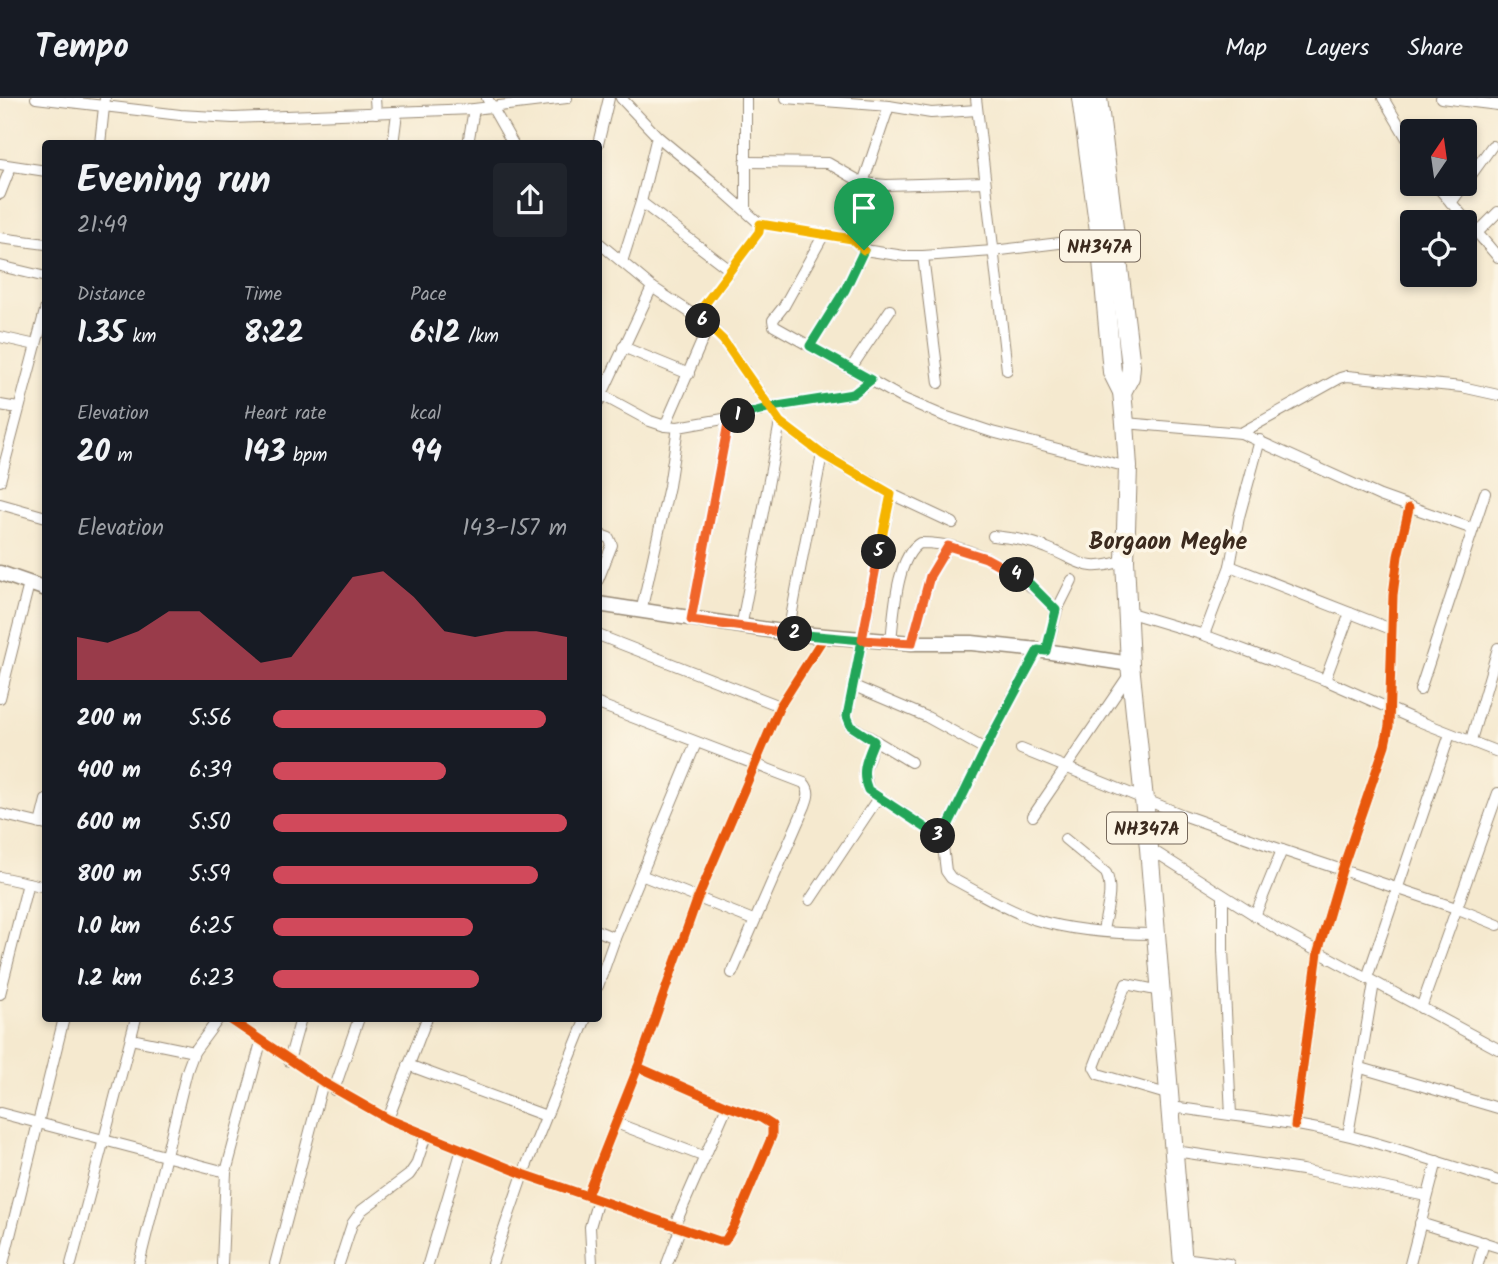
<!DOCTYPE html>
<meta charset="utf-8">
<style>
body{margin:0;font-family:Kalam,sans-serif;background:#20242c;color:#f1f3f6;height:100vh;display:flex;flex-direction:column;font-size:26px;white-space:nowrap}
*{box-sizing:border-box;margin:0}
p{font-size:23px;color:#9ea1a6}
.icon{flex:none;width:38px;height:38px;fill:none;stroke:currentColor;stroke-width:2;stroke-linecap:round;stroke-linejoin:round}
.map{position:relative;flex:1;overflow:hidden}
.panel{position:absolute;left:42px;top:42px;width:560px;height:882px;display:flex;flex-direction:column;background:#171b24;border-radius:7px;box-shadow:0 4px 10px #0003}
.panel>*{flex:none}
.needle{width:46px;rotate:13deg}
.fabs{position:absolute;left:1400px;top:21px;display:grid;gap:14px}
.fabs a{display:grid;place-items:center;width:77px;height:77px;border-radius:7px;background:#171b24;box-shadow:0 4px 10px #0003;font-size:35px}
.pin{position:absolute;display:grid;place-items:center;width:60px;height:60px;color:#fff;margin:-72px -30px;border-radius:50% 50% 50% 0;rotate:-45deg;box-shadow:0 0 7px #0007}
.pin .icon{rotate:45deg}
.km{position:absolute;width:35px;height:35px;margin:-18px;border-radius:50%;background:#222;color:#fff;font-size:19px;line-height:35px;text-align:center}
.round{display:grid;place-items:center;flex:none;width:74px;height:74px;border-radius:7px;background:#20242c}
.overview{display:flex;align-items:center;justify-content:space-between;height:119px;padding:0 35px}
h1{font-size:38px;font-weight:700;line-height:52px}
.metrics{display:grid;grid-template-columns:repeat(3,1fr);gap:10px;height:119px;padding:7px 35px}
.metrics div{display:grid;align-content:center}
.metrics b{font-size:30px;font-weight:700}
.metrics small{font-size:19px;font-weight:400}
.metrics p{font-size:19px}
.chart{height:196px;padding:14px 35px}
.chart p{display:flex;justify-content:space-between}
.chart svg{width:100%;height:126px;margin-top:7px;fill:#d1495b;opacity:.7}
ul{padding:0 35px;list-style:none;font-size:23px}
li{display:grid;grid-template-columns:112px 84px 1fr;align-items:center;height:52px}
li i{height:18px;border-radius:9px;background:#d1495b}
header{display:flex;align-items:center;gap:42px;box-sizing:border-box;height:98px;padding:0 35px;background:#171b24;border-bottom:2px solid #363941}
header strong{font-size:33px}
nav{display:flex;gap:38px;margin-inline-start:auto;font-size:24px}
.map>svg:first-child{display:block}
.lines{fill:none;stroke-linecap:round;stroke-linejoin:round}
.street-casing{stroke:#988a76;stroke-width:12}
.secondary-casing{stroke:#988a76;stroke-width:17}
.highway-casing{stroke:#988a76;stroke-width:20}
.street{stroke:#fff;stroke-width:10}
.secondary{stroke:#fff;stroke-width:14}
.highway{stroke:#fff;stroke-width:18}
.cycleway-casing{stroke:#fcf5e5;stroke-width:13}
.cycleway{stroke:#e8590c;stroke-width:9}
.split-1-casing{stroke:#fff;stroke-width:14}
.split-2-casing{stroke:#fff;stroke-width:14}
.split-3-casing{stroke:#fff;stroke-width:14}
.split-4-casing{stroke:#fff;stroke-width:14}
.split-5-casing{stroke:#fff;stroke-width:14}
.split-6-casing{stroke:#fff;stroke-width:14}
.split-7-casing{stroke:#fff;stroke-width:14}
.split-1{stroke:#22a559;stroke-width:9}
.split-2{stroke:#f0652b;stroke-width:9}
.split-3{stroke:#22a559;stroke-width:9}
.split-4{stroke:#22a559;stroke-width:9}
.split-5{stroke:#f0652b;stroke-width:9}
.split-6{stroke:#f5b400;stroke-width:9}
.split-7{stroke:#f5b400;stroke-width:9}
.labels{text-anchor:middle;stroke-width:7;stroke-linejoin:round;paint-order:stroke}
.shield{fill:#fcf5e5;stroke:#75675a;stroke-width:2}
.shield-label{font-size:19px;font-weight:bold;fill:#3b2a1e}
.quarter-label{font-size:24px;font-weight:bold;fill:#3b2a1e;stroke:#fcf5e5}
</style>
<header>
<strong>Tempo</strong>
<nav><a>Map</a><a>Layers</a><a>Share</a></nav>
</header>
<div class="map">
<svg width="1498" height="1166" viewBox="0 0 1498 1166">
<rect width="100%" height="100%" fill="#fcf5e5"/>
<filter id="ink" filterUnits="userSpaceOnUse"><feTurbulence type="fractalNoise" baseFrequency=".0143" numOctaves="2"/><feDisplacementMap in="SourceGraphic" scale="14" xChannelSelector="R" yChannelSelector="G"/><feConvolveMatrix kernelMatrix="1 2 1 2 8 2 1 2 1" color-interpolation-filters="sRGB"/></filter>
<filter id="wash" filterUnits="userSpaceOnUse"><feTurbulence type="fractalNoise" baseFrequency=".00686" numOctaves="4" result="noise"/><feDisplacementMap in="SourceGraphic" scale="28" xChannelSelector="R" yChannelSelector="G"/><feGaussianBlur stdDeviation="1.57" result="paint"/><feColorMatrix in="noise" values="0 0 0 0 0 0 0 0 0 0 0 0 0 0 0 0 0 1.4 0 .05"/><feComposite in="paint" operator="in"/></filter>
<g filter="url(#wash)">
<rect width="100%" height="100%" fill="#f5e9cf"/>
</g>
<g filter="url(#ink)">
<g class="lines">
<defs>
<g id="street">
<path d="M36,0l144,17 53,3 241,-9 93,-11"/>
<path d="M375,0l1,15"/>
<path d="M487,0l26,46"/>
<path d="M621,0l36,38 57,47 46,41 -1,8 -63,84"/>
<path d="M786,0l103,8 42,7 46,-3"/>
<path d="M976,0l31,272"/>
<path d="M1383,0l29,49"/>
<path d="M1441,0l57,7"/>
<path d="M889,8l-26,77 -13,29 -1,19 3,8 12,11 40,6h19l70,-5 107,-13"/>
<path d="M100,46l5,-46"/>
<path d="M393,46l4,-31"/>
<path d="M468,46l6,-35"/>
<path d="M598,46l11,-46"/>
<path d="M745,64l83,1 35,20 23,2 99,-3"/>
<path d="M0,66l46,7"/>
<path d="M1435,86l63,73"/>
<path d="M0,96l11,-28"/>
<path d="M641,104l89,68"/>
<path d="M1451,105l41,-57"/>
<path d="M746,112v-112"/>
<path d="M760,126l92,15"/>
<path d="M1477,135l21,-21"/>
<path d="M824,136l-40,72 -11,14 1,6 130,73 40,17 48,16 136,35"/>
<path d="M0,140l46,6"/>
<path d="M598,144l54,45 57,38 14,15 57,82 42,32 69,40 62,29"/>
<path d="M923,158l16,127"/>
<path d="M622,164l19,-60 16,-66"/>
<path d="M0,168l46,11"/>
<path d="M0,239l36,8"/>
<path d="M810,248l35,-56 19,-40"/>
<path d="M623,249l66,27"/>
<path d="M851,270l39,-58"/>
<path d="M602,297l48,26 15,5 13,1 51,-9 42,-11 82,-13 18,-14"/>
<path d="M598,305l54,-116"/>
<path d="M0,307l18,3"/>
<path d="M1125,325l116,10 139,63 93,33"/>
<path d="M665,328l44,-101"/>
<path d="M1241,335l99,-55 7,-2 115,11 36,8"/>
<path d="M0,383l46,-174"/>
<path d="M891,396l-44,222 4,10 60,36"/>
<path d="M0,406l46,13"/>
<path d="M598,436l11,4 3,7 -14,35"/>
<path d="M993,438c19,2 36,4 54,12 36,14 37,26 78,12"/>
<path d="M1230,468l161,63"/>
<path d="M641,514l28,-126 9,-59"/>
<path d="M1127,514l77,23 121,45 86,38 87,34"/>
<path d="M691,522l38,-202"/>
<path d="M741,530l39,-206"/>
<path d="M788,535l34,-179"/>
<path d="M598,537l182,71"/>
<path d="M1204,537l26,-69 9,-49 21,-77"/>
<path d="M891,543c3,-26 5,-84 29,-98 56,0 99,30 137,67"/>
<path d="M912,545l18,-67 18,-30"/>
<path d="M1038,552l-43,80 -53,108 4,33 5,7c27,14 54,31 82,41 38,12 84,15 123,15"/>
<path d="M1046,553l11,-41 15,-30"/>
<path d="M1325,582l25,-67"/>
<path d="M854,588l73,31 58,32"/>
<path d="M1420,592l65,-197"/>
<path d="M0,600l29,-114"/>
<path d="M598,606l206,79c7,8 4,15 1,23l-73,167"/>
<path d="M1471,642l27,-92"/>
<path d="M874,643l-10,31 4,18 74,48"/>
<path d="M1021,651l162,66 99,35 174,58 42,17"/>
<path d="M0,716l46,11"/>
<path d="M1033,718l96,-141"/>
<path d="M40,726l6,-24"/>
<path d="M1065,741l41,34c8,16 0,39 -3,58"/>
<path d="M1149,750l131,83 218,118"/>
<path d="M641,777l112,45"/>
<path d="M0,779l46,10"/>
<path d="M1223,798v54l8,165"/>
<path d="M810,802l68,-102"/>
<path d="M1255,818l27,-66"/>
<path d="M598,833l17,7"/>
<path d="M1367,880l83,-244"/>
<path d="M598,888l17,-48 81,-195"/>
<path d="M1161,893l-35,-7 -32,83 4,7 72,21"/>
<path d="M0,896l28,-111"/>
<path d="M1421,910l77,-215"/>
<path d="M228,920l95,64 65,37 135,55 196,67h6l9,-15 38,-90v-11l-11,-7 -34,-12 -89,-39"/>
<path d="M131,941l63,13"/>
<path d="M289,963l12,-43"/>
<path d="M408,967l138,51"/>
<path d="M1361,970l137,40"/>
<path d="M334,992l25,-72"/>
<path d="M1171,1009c59,8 121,15 179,29 50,13 99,29 148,45"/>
<path d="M0,1015l226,59"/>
<path d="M388,1021l39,-101"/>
<path d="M616,1025l89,34"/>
<path d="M1295,1028l23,-174 24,-82 43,-125 4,-19 4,-131 5,-39 11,-48"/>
<path d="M1348,1037l26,-152"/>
<path d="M1175,1053l127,19 124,26"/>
<path d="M587,1097l51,-128 59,-167 83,-194 44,-69"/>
<path d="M1420,1125l78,24"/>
<path d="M674,1129l53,-121"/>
<path d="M1183,1160l46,6"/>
<path d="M3,1166l61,-246"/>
<path d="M71,1166l65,-246"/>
<path d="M139,1166l48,-193 7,-19 25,-34"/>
<path d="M222,1166l4,-92 35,-130"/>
<path d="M275,1166l48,-182"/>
<path d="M339,1166l13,-40 10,-14 47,-35 7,-10 10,-30"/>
<path d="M428,1166l34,-115"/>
<path d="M492,1166l31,-90 63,-156"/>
<path d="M592,1166l-2,-37 8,-28"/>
<path d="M667,1166l13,-35"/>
<path d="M1410,1166l27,-103"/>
<path d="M1478,1166l6,-22"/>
</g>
<g id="secondary">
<path d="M0,475l46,16"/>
<path d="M598,506l190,29 124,10h60l66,7 92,14"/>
</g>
<g id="highway">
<path d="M1081,0l19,140 12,134 10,20 3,31 3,44 -3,93 5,104 19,184 34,416"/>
<path d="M1098,0l33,268 -1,11 -8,15"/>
</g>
</defs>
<use href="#street" class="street-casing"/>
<use href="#secondary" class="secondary-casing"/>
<use href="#highway" class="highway-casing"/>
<use href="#street" class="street"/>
<use href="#secondary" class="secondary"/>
<use href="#highway" class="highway"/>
<defs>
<g id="cycleway">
<path d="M228,920l95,64 65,37 135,55 196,67h6l9,-15 38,-90v-11l-11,-7 -34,-12 -89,-39"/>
<path d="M1295,1028l23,-174 24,-82 43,-125 4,-19 4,-131 5,-39 11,-48"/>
<path d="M587,1097l51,-128 59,-167 83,-194 44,-69"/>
</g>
</defs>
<use href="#cycleway" class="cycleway-casing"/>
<use href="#cycleway" class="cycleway"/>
</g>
</g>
<g class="lines" filter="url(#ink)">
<defs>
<path id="split-1" d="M738,318l33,-9 82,-13 18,-14 -61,-34 35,-56 19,-40"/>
<path id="split-2" d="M738,318l-9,2 -38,202 104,14"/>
<path id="split-3" d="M795,536l67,6 -15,76 4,10 23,15c-7,17 -14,31 -6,49l70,46"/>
<path id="split-4" d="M938,738l4,2 53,-108 43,-80 8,1 10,-41 -26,-26 -13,-9"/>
<path id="split-5" d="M879,454l-17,88 50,3 18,-67 18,-30 38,12 31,17"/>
<path id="split-6" d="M703,223l20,19 57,82 42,32 69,40 -12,58"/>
<path id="split-7" d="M703,223l-7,-5 63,-84 1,-8 92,15 12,11"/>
</defs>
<use href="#split-1" class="split-1-casing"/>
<use href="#split-2" class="split-2-casing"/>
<use href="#split-3" class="split-3-casing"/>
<use href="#split-4" class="split-4-casing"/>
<use href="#split-5" class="split-5-casing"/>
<use href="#split-6" class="split-6-casing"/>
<use href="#split-7" class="split-7-casing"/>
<use href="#split-1" class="split-1"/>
<use href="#split-2" class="split-2"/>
<use href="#split-3" class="split-3"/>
<use href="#split-4" class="split-4"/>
<use href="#split-5" class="split-5"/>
<use href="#split-6" class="split-6"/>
<use href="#split-7" class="split-7"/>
</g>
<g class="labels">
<g class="shield">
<rect x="1060" y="132.5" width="80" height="31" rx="5"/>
<rect x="1107" y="714.5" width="80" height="31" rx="5"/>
</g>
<g class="shield-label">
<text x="1100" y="155">NH347A</text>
<text x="1147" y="737">NH347A</text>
</g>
<g class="quarter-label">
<text x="1168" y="451">Borgaon Meghe</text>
</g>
</g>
</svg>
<div class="fabs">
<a><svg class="needle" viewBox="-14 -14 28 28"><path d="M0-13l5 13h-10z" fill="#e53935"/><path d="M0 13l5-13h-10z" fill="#9ea1a6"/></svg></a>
<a><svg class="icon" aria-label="locate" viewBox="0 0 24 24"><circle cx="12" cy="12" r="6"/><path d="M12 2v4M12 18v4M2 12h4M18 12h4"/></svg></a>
</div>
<div class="pin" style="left:864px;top:152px;background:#1e9e55"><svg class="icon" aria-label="arrive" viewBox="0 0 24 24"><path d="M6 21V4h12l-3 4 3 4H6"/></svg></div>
<b class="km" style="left:738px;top:318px">1</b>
<b class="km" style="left:795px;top:536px">2</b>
<b class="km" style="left:938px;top:738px">3</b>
<b class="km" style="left:1017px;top:477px">4</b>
<b class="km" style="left:879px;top:454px">5</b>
<b class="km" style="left:703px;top:223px">6</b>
<section class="panel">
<div class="overview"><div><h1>Evening run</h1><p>21:49</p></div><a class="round"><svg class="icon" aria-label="share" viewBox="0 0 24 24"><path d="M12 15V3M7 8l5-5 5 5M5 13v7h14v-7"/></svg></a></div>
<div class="metrics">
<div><p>Distance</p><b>1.35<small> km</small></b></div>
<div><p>Time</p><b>8:22</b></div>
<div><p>Pace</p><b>6:12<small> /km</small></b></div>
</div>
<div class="metrics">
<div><p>Elevation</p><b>20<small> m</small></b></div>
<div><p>Heart rate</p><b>143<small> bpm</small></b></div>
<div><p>kcal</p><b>94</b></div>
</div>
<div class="chart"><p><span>Elevation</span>143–157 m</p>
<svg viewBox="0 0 160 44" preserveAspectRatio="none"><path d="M0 44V29L10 31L20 27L30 20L40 20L50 29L60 38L70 36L80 22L90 8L100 6L110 15L120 27L130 29L140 27L150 27L160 29V44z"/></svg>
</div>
<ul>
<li><b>200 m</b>5:56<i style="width:93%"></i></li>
<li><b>400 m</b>6:39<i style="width:59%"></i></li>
<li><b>600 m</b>5:50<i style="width:100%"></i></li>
<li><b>800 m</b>5:59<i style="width:90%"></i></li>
<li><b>1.0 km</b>6:25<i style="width:68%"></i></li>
<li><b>1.2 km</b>6:23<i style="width:70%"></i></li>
</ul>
</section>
</div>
